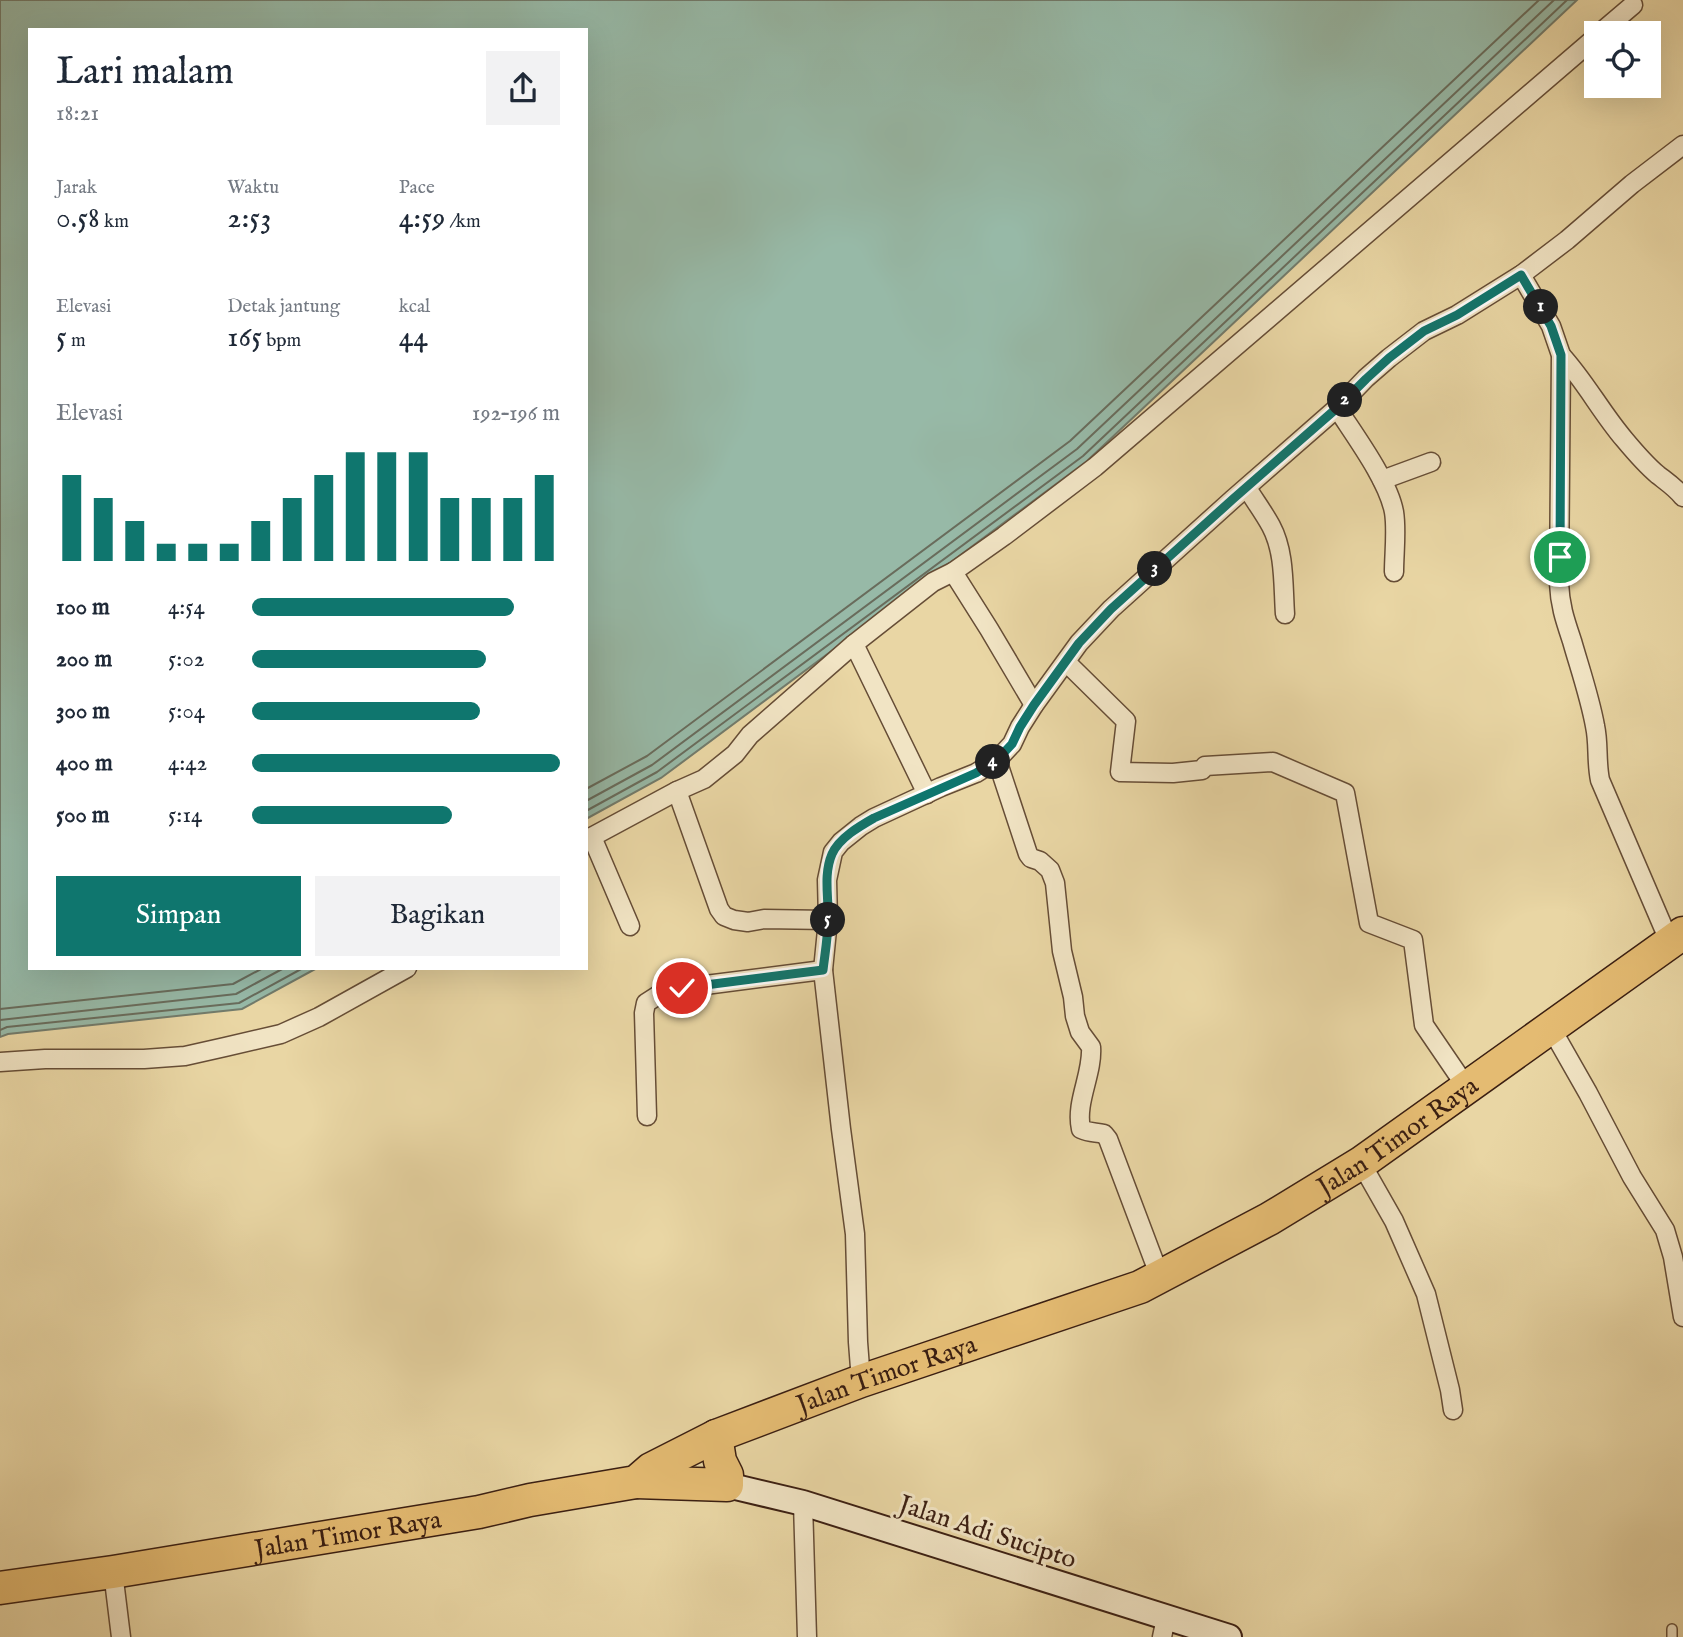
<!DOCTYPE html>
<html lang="id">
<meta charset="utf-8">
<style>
body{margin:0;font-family:"IM FELL English",serif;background:#f2f2f3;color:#1f2937;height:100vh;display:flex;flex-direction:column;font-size:26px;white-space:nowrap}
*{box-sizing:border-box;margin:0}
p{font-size:23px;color:#747a83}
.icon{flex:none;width:38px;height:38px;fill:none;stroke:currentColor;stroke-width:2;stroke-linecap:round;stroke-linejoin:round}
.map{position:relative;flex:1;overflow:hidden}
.sheet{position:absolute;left:28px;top:28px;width:560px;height:942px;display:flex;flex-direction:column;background:#fff;border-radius:0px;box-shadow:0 7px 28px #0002}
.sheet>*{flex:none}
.buttons{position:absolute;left:1584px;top:21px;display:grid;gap:14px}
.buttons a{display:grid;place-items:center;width:77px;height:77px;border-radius:0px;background:#fff;box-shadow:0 7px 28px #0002;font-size:35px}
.pin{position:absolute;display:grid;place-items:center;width:60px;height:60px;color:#fff;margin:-30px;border:4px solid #fff;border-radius:50%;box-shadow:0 2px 7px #0007}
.km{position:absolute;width:35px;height:35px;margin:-18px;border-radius:50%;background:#222;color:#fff;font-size:19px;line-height:35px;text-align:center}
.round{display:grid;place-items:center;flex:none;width:74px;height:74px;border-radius:0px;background:#f2f2f3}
.overview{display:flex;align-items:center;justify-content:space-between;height:119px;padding:0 28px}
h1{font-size:38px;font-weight:600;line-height:52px}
.figures{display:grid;grid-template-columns:repeat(3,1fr);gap:10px;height:119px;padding:7px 28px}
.figures div{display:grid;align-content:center}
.figures b{font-size:30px;font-weight:600}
.figures small{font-size:19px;font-weight:400}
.figures p{font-size:19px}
.chart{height:196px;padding:14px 28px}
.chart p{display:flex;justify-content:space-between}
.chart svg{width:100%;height:126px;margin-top:7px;stroke:#0f766e;stroke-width:6}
.button{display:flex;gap:14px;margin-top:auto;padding:14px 28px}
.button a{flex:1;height:80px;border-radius:0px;background:#0f766e;color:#fff;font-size:28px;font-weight:600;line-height:80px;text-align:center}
.button a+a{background:#f2f2f3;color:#1f2937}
ul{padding:0 28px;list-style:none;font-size:23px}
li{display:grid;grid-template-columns:112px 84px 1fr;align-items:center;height:52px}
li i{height:18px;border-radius:9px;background:#0f766e}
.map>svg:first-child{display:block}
.water{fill:#97b9a7;stroke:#727b6b;stroke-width:2}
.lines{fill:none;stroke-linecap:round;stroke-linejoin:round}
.shore{stroke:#696c5c;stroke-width:2}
.lane-casing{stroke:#664d36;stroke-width:12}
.street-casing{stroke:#664d36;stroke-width:21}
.secondary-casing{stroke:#3b1f12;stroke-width:28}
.highway-casing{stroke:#3b1f12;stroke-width:35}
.lane{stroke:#f1e4c4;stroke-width:9}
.street{stroke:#f1e4c4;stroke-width:18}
.secondary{stroke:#f1e4c4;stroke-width:24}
.highway{stroke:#e4bb72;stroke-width:32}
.route-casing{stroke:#fff;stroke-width:14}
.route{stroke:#0f766e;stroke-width:9}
.labels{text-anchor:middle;stroke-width:6;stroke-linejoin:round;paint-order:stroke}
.street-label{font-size:26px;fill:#3b1f12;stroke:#f1e4c4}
</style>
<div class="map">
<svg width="1683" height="1637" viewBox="0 0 1683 1637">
<rect width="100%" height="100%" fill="#e9d6a4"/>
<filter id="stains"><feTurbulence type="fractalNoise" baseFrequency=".00286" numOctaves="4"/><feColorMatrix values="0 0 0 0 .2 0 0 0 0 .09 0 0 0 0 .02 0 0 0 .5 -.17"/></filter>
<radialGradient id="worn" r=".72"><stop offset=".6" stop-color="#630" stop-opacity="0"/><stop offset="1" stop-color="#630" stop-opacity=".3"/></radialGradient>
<path class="water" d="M0,0h1577l-490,461 -426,317 -75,41v-789h-556v938h287l-75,41 -234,25 -8,3z"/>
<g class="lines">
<g class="shore">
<path d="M586,789l61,-33 423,-315 469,-441"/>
<path d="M586,801l66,-36 425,-316 477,-449"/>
<path d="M586,811l71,-39 426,-316 484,-456"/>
<path d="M0,1009l233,-25 30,-16"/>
<path d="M0,1020l236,-26 48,-26"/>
<path d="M0,1030l7,-3 232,-24 64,-35"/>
</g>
<defs>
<path id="lane" d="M1672,1629v8"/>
<g id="street">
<path d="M1600,33l33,-28"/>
<path d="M1521,275l30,51 10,29 -2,228c1,23 6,37 13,58 8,28 18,57 23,85 4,18 1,34 5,54l70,163"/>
<path d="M1561,355c24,26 40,57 63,84 10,12 22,26 34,36 9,7 18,13 25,22"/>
<path d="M1337,408c18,28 51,72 57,104 3,18 0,42 0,60"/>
<path d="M1382,480l49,-18"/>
<path d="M1247,488c8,13 17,25 24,38 14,26 12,59 14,88"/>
<path d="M953,572l36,57 45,76"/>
<path d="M854,644l73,150"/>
<path d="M1066,662l60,59 -6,51 53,1 29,-3 3,-4 68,-4 72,31 24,130 44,17 11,85 43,63"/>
<path d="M997,760l31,94 3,4 9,3 10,9 5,13 7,68 11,46 2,19 5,16 11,15c2,27 -16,55 -10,82 9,4 14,3 23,5l4,5 52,138"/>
<path d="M677,791l42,118 5,7 10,4 14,2 16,-3 64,1"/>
<path d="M592,837l38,89"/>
<path d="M586,840l91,-49 27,-12 31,-25 15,-19 104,-91 79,-62 20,-10 51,-36 91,-69 501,-430"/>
<path d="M1551,1028l37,65 44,84 33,53 8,27 10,60"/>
<path d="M0,1062l45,-3h99l41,-3 40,-9 56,-13 38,-17 88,-49"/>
<path d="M647,1116l-3,-103 2,-10 14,-9 22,-6 141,-18"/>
<path d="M1361,1163l33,58 32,73 24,96 3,20"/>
<path d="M861,1381l-3,-39 -3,-108 -14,-105 -18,-159 5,-50 -1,-40 6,-28 8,-10 20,-16 13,-8 67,-31 35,-14 21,-13 15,-16 8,-17 14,-22 45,-62 32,-34 122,-110 104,-91 29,-30 23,-20 35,-27 33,-16 64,-40 46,-35 65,-56 51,-39"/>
<path d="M803,1503l4,134"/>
<path d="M113,1572l8,65"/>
<path d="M1162,1637l4,-19"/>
</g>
<path id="secondary" d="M727,1485l76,18 426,134"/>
<g id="highway">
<path d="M636,1482l91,3v-10l-7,-14 -4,-25"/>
<path id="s1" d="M0,1588l113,-16 366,-60 51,-12 106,-18 15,-13 65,-33 145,-55 279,-94 129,-68 92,-56 322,-230"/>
</g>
</defs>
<use href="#lane" class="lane-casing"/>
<use href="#street" class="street-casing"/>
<use href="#secondary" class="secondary-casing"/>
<use href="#highway" class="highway-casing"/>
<use href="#lane" class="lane"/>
<use href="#street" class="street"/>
<use href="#secondary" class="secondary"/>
<use href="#highway" class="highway"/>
</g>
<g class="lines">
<defs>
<path id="route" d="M682,988l141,-18c2,-17 5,-33 5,-50 1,-22 -5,-45 4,-66 7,-16 28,-28 42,-36l102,-45 21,-13 15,-16 8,-17 14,-22 45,-62 32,-34 122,-110 104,-91 29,-29 23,-21 35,-27 33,-16 64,-40 30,51 10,29 -1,202"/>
</defs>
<use href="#route" class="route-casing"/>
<use href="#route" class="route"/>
</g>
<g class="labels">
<g class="street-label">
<text dy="9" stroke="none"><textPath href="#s1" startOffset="1486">Jalan Timor Raya</textPath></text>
<text dy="9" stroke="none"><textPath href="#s1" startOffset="919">Jalan Timor Raya</textPath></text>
<text transform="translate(988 1531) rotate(18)" y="9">Jalan Adi Sucipto</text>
<text dy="9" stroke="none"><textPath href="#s1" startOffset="352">Jalan Timor Raya</textPath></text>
</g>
</g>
<rect width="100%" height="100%" filter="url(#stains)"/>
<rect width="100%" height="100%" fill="url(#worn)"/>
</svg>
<div class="buttons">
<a><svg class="icon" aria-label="locate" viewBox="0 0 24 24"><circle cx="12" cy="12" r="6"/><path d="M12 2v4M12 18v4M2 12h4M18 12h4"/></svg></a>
</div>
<div class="pin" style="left:1560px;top:557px;background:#1e9e55"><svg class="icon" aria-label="arrive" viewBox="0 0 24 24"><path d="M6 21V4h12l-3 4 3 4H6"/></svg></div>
<div class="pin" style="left:682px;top:988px;background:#d93025"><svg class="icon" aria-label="check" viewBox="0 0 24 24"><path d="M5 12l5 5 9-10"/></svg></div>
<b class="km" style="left:1541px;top:307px">1</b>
<b class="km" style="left:1345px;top:400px">2</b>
<b class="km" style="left:1155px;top:569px">3</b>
<b class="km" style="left:993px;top:762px">4</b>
<b class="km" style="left:828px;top:920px">5</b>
<section class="sheet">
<div class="overview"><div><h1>Lari malam</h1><p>18:21</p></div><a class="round"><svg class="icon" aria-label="share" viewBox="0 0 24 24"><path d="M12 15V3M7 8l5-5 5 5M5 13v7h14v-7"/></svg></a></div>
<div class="figures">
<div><p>Jarak</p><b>0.58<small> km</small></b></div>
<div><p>Waktu</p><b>2:53</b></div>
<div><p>Pace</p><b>4:59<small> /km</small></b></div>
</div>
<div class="figures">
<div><p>Elevasi</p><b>5<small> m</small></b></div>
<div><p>Detak jantung</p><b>165<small> bpm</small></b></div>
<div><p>kcal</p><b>44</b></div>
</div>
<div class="chart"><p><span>Elevasi</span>192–196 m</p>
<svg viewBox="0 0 160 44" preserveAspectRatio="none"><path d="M5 44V14M15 44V22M25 44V30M35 44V38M45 44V38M55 44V38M65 44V30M75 44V22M85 44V14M95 44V6M105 44V6M115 44V6M125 44V22M135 44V22M145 44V22M155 44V14"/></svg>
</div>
<ul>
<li><b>100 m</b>4:54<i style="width:85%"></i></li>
<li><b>200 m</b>5:02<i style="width:76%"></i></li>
<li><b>300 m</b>5:04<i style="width:74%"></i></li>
<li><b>400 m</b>4:42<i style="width:100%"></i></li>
<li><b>500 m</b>5:14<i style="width:65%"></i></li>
</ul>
<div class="button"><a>Simpan</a><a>Bagikan</a></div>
</section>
</div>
